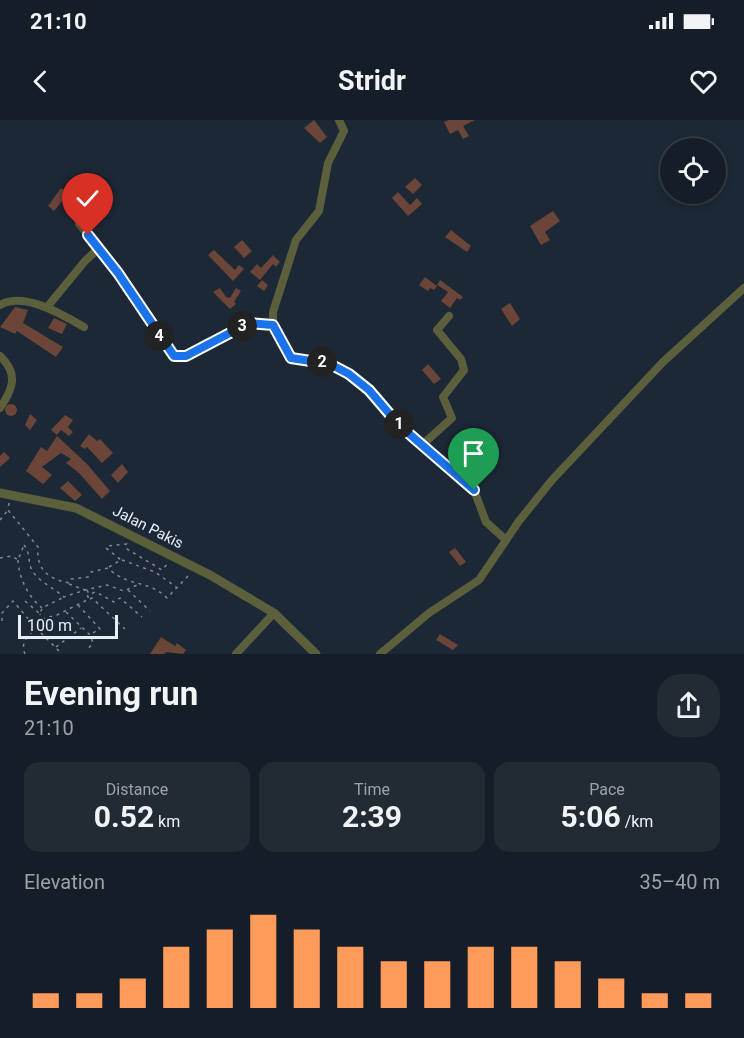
<!DOCTYPE html>
<meta charset="utf-8">
<style>
body{margin:0;font-family:Roboto,sans-serif;background:#222b34;color:#f1f3f6;height:100vh;display:flex;flex-direction:column;font-size:22px;white-space:nowrap}
*{box-sizing:border-box;margin:0}
p{font-size:20px;color:#9da2a8}
.icon{flex:none;width:33px;height:33px;fill:none;stroke:currentColor;stroke-width:2;stroke-linecap:round;stroke-linejoin:round}
.map{position:relative;height:534px;overflow:hidden}
.details{display:flex;flex-direction:column;background:#151e28;flex:1}
.details>*{flex:none}
.tools{position:absolute;left:660px;top:18px;display:grid;gap:12px}
.tools a{display:grid;place-items:center;width:66px;height:66px;border-radius:50%;background:#151e28;box-shadow:0 3px 9px #0003,0 0 0 2px #343c45;font-size:30px}
.scale{position:absolute;left:18px;bottom:15px;width:100px;box-sizing:border-box;padding-left:6px;border:3px solid #e7eef7;border-top:0;font-size:16px;line-height:21px;white-space:nowrap;color:#e7eef7;-webkit-text-stroke:4px #1c2835;paint-order:stroke}
.pin{position:absolute;display:grid;place-items:center;width:51px;height:51px;color:#fff;margin:-62px -26px;border-radius:50% 50% 50% 0;rotate:-45deg;box-shadow:0 0 6px #0007}
.pin .icon{rotate:45deg}
.km{position:absolute;width:30px;height:30px;margin:-15px;border-radius:50%;background:#222;color:#fff;font-size:16px;line-height:30px;text-align:center}
.round{display:grid;place-items:center;flex:none;width:63px;height:63px;border-radius:24px;background:#222b34}
.headline{display:flex;align-items:center;justify-content:space-between;height:102px;padding:0 24px}
h1{font-size:33px;font-weight:700;line-height:45px}
.stats{display:grid;grid-template-columns:repeat(3,1fr);gap:9px;height:102px;padding:6px 24px}
.stats div{display:grid;align-content:center;border-radius:15px;background:#222b34;text-align:center}
.stats b{font-size:30px;font-weight:700}
.stats small{font-size:16px;font-weight:400}
.stats p{font-size:16px}
.chart{height:168px;padding:12px 24px}
.chart p{display:flex;justify-content:space-between}
.chart svg{width:100%;height:108px;margin-top:6px;stroke:#ff9b5a;stroke-width:6}
.status{display:flex;justify-content:space-between;align-items:center;height:42px;padding:0 30px;background:#151e28;direction:ltr}
.status svg{height:16px;fill:currentColor}
header{display:flex;justify-content:space-between;align-items:center;height:78px;padding:0 24px;background:#151e28;font-size:27px;font-weight:700}
.map>svg:first-child{display:block}
.building{fill:#6a4538}
.lines{fill:none;stroke-linecap:round;stroke-linejoin:round}
.path{stroke:#7f8893;stroke-width:1.5;stroke-dasharray:3 4.5;stroke-linecap:butt}
.minor{stroke:#5b5f3c;stroke-width:8}
.tertiary{stroke:#5b5f3c;stroke-width:9}
.route-casing{stroke:#fff;stroke-width:12}
.route{stroke:#1a73e8;stroke-width:8}
.labels{text-anchor:middle;stroke-width:4.5;stroke-linejoin:round;paint-order:stroke}
.street-label{font-size:15px;fill:#e7eef7;stroke:#1c2835}
</style>
<div class="status"><b>21:10</b><svg viewBox="0 0 49 12"><path d="M0 12V9h3v3zM5 12V6h3v6zM10 12V3h3v9zM15 12V0h3v12zM26 1h20v11H26zM47 4h2v5h-2z"/></svg></div>
<header><svg class="icon" aria-label="back" viewBox="0 0 24 24"><path d="M15 5l-7 7 7 7"/></svg>Stridr<svg class="icon" aria-label="heart" viewBox="0 0 24 24"><path d="M12 20l-8-8c-3-5 5-10 8-4 3-6 11-1 8 4z"/></svg></header>
<div class="map">
<svg width="744" height="534" viewBox="0 0 744 534">
<rect width="100%" height="100%" fill="#1c2835"/>
<g class="building">
<path d="M314,0l13,17 -7,6 -16,-15z"/>
<path d="M449,0h26l-12,6 6,10 -6,3 -5,-9 -8,4 -6,-12z"/>
<path d="M415,58l7,7 -9,9 -8,-7z"/>
<path d="M61,68l15,9 -5,8 -8,-5 -9,11 -6,-5z"/>
<path d="M398,72l12,13 7,-7 5,6 -14,12 -16,-18z"/>
<path d="M553,91l7,10 -15,11 5,8 -9,5 -11,-19z"/>
<path d="M451,110l20,16 -4,6 -22,-15z"/>
<path d="M242,120l10,11 -8,7 -10,-11z"/>
<path d="M214,130l21,20 4,-5 5,4 -11,12 -25,-26z"/>
<path d="M273,135l7,7 -4,5 -3,-3 -13,16 -10,-8 7,-8 4,4z"/>
<path d="M425,157l12,9 -3,4 -4,-2 -2,3 -9,-6z"/>
<path d="M262,160l6,5 -4,6 -7,-5z"/>
<path d="M440,160l23,17 -3,3 -3,-2 -7,10 -9,-7 7,-9 -11,-7z"/>
<path d="M220,168l6,9 4,1 6,-10 5,3 -7,11 2,2 -6,5 -17,-17z"/>
<path d="M510,183l10,16 -8,7 -11,-17z"/>
<path d="M15,187l13,3 -5,13 40,24 -7,10 -39,-26 -2,3 -15,-7z"/>
<path d="M54,198l13,6 -5,10 -14,-6z"/>
<path d="M428,244l13,15 -7,5 -12,-14z"/>
<circle cx="11" cy="290" r="6"/>
<path d="M30,294l7,6 -7,10 -5,-5z"/>
<path d="M65,295l8,5 -5,7 5,5 -4,4 -8,-6 -4,5 -6,-5z"/>
<path d="M89,314l8,7 3,-2 13,14 -11,10 -15,-16 -2,2 -5,-3z"/>
<path d="M57,316l30,28 23,27 -8,8 -23,-26 -13,-10 5,-4 -10,-6 -19,14 10,8 -9,9 -17,-13 15,-24 6,4z"/>
<path d="M4,332l6,6 -10,9v-11z"/>
<path d="M122,344l6,8 -10,11 -7,-8z"/>
<path d="M68,361l14,14 -7,6 -15,-13z"/>
<path d="M455,428l11,14 -6,4 -11,-14z"/>
<path d="M440,514l18,11 -5,5 -17,-10z"/>
<path d="M161,517l14,9 2,-3 9,7 -3,4 -17,-2 -2,2h-14z"/>
</g>
<g class="lines">
<g class="path">
<path d="M9,383l-1,7 30,37c-2,22 10,32 31,36l2,-4 17,-2 3,-5 17,-4c21,20 40,11 59,30l22,-23"/>
<path d="M0,400l8,-10"/>
<path d="M24,425c7,8 3,18 9,27 8,11 21,16 31,25l21,-7 -16,-6"/>
<path d="M0,438l12,-2 6,4 6,-15"/>
<path d="M18,440c1,19 10,36 24,48"/>
<path d="M122,440l33,12 21,15"/>
<path d="M109,447l12,-7 -15,-12 1,-2 20,-2v5l35,21 7,-8"/>
<path d="M87,470l2,4 7,-2 18,10 6,-4 22,19"/>
<path d="M128,470l22,21"/>
<path d="M90,479l2,-1 33,31"/>
<path d="M25,481l15,13 2,-6 22,-11"/>
<path d="M78,485l22,24 -9,5"/>
<path d="M66,492l24,23 3,8 -6,7"/>
<path d="M42,499l15,-4 32,-16 -4,-9 22,-5 17,6 13,-6"/>
<path d="M2,501v-8l11,-12 23,27 6,-9 -2,-5"/>
<path d="M56,527l25,-19"/>
<path d="M25,534c-5,-12 3,-18 11,-26l26,26"/>
</g>
<g class="minor">
<path d="M339,0l5,11 -16,32 -9,48 -23,29 -23,72v13l19,34 45,7 32,24 30,35 75,65 12,32 20,18"/>
<path d="M79,104l20,24"/>
<path d="M0,185c24,-14 63,10 84,22"/>
<path d="M48,186l37,-45 14,-13 76,109 11,-1 63,-33 24,2"/>
<path d="M0,236c19,18 13,33 0,52"/>
<path d="M422,325l30,-27 -9,-21 21,-27 -3,-11 -24,-29 12,-14"/>
<path d="M236,534l38,-41"/>
<path d="M380,534l49,-41 50,-33 40,-59 33,-41 111,-118 81,-74"/>
</g>
<path class="tertiary" d="M0,373l76,15 134,67 64,38 42,41"/>
</g>
<g class="lines">
<defs>
<path id="route" d="M88,115l30,38 56,83h12l63,-33 24,2 18,33 39,6 19,10 20,16 30,35 75,65"/>
</defs>
<use href="#route" class="route-casing"/>
<use href="#route" class="route"/>
</g>
<g class="labels">
<g class="street-label">
<text transform="translate(148 407) rotate(27)" y="5">Jalan Pakis</text>
</g>
</g>
</svg>
<div class="tools">
<a><svg class="icon" aria-label="locate" viewBox="0 0 24 24"><circle cx="12" cy="12" r="6"/><path d="M12 2v4M12 18v4M2 12h4M18 12h4"/></svg></a>
</div>
<div class="scale">100 m</div>
<div class="pin" style="left:474px;top:370px;background:#1e9e55"><svg class="icon" aria-label="arrive" viewBox="0 0 24 24"><path d="M6 21V4h12l-3 4 3 4H6"/></svg></div>
<div class="pin" style="left:88px;top:115px;background:#d93025"><svg class="icon" aria-label="check" viewBox="0 0 24 24"><path d="M5 12l5 5 9-10"/></svg></div>
<b class="km" style="left:399px;top:304px">1</b>
<b class="km" style="left:322px;top:242px">2</b>
<b class="km" style="left:242px;top:206px">3</b>
<b class="km" style="left:159px;top:216px">4</b>
</div>
<section class="details">
<div class="headline"><div><h1>Evening run</h1><p>21:10</p></div><a class="round"><svg class="icon" aria-label="share" viewBox="0 0 24 24"><path d="M12 15V3M7 8l5-5 5 5M5 13v7h14v-7"/></svg></a></div>
<div class="stats">
<div><p>Distance</p><b>0.52<small> km</small></b></div>
<div><p>Time</p><b>2:39</b></div>
<div><p>Pace</p><b>5:06<small> /km</small></b></div>
</div>
<div class="chart"><p><span>Elevation</span>35–40 m</p>
<svg viewBox="0 0 160 44" preserveAspectRatio="none"><path d="M5 44V38M15 44V38M25 44V32M35 44V19M45 44V12M55 44V6M65 44V12M75 44V19M85 44V25M95 44V25M105 44V19M115 44V19M125 44V25M135 44V32M145 44V38M155 44V38"/></svg>
</div>
</section>
